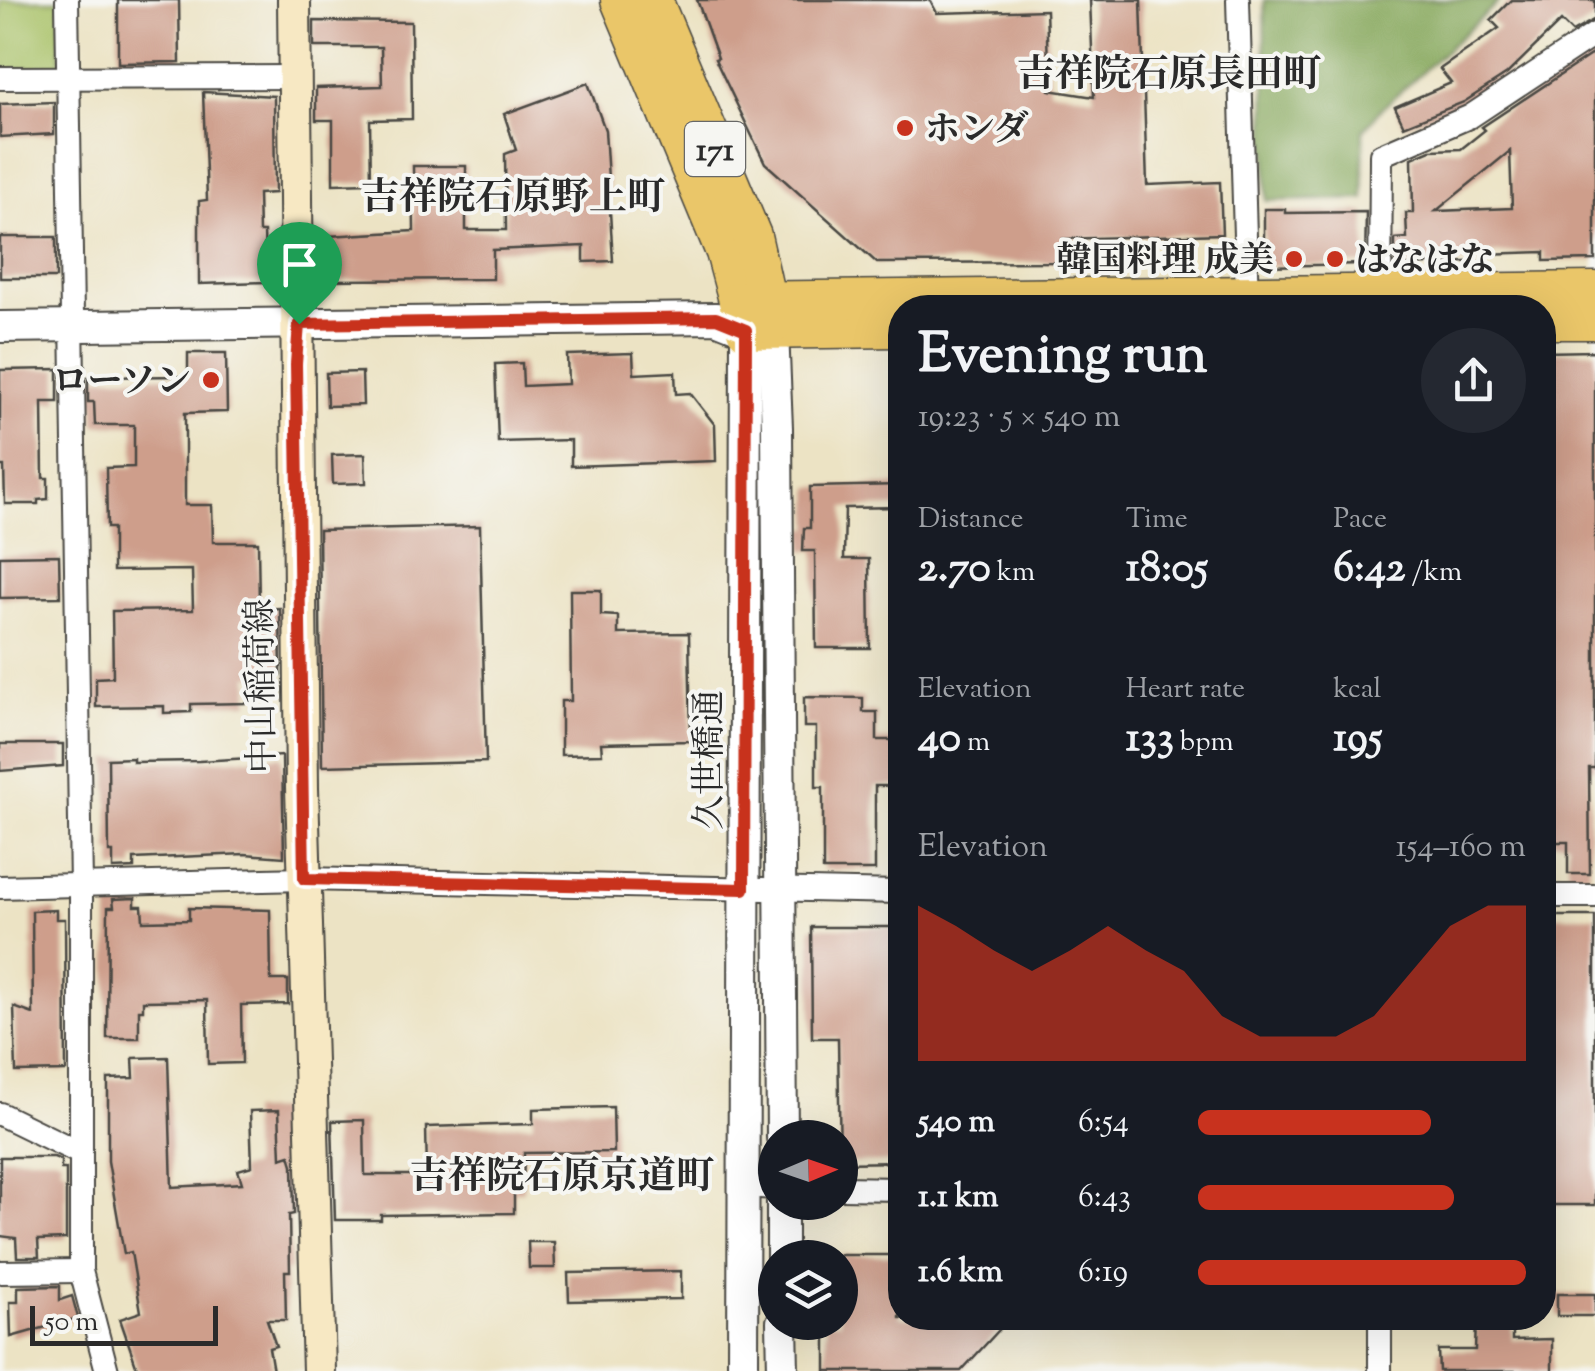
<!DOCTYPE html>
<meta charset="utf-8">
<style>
body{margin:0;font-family:"Sorts Mill Goudy","Noto Serif JP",serif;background:#242831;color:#f1f3f6;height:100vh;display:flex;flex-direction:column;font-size:38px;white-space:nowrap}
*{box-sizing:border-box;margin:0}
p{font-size:32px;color:#9ea1a6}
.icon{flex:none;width:55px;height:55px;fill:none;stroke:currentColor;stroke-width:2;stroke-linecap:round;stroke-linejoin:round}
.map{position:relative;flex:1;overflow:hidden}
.side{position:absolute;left:888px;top:295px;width:668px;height:1035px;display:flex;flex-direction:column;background:#171b24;border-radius:40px;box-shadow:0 10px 40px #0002}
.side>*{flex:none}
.needle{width:65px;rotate:88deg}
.controls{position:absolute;left:758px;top:1120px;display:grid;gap:20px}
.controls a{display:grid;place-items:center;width:100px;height:100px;border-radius:50%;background:#171b24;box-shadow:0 10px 40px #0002;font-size:50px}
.scale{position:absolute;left:30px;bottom:25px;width:188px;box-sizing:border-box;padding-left:10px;border:5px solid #2b2b2b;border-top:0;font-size:28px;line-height:35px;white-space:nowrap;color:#2b2b2b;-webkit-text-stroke:8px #f6f6f2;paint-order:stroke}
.pin{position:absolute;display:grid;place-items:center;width:85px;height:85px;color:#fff;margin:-102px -42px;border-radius:50% 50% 50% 0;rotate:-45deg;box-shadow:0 0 10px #0007}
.pin .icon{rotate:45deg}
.round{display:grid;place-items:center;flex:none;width:105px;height:105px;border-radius:52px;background:#242831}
.head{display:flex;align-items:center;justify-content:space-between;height:170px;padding:0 30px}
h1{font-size:55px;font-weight:700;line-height:75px}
.stats{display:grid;grid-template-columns:repeat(3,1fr);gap:15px;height:170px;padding:10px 30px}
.stats div{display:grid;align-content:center}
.stats b{font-size:42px;font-weight:700}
.stats small{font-size:28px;font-weight:400}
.stats p{font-size:28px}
.chart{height:280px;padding:20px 30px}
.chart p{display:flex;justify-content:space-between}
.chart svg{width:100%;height:180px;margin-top:10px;fill:#c8321e;opacity:.7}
ul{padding:0 30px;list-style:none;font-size:32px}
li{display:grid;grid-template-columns:160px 120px 1fr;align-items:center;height:75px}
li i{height:25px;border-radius:12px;background:#c8321e}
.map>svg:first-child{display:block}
.green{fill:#a8c166;stroke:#6a7648;stroke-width:2.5}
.forest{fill:#86a75b;stroke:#586943;stroke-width:2.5}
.building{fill:#ce9e8b;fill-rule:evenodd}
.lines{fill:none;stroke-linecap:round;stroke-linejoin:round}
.minor-casing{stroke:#484742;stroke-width:26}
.tertiary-casing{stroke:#484742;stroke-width:34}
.secondary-casing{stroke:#484742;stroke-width:36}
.trunk-casing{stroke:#484742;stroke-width:41}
.minor{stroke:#fff;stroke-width:22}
.tertiary{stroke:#fff;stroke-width:30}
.secondary{stroke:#f7e8c3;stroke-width:32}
.trunk{stroke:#eac669;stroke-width:38}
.route-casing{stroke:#fff;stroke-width:20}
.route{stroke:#c8321e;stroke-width:12}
.poi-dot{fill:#c8321e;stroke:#f6f6f2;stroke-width:4}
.labels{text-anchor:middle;stroke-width:8;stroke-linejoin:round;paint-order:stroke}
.shield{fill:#f6f6f2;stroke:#686867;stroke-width:2.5}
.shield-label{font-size:32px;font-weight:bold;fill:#2b2b2b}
.poi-label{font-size:35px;font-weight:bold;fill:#2b2b2b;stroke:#f6f6f2;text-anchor:start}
.street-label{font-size:35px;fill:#2b2b2b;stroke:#f6f6f2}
.neighbourhood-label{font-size:38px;font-weight:bold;fill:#2b2b2b;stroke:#f6f6f2}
</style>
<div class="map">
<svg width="1595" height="1371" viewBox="0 0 1595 1371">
<rect width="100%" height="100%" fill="#f6f6f2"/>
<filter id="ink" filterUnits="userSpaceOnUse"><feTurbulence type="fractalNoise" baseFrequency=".01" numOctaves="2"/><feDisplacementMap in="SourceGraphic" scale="20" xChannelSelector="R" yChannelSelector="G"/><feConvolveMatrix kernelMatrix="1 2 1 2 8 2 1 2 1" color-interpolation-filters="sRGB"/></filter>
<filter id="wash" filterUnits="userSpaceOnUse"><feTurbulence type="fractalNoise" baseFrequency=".0048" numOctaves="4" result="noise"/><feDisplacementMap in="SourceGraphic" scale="40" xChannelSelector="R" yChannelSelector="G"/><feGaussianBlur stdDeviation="2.25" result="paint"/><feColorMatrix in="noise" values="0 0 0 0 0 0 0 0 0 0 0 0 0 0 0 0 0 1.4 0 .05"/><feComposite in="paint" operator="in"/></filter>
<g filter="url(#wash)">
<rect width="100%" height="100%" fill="#ece3c4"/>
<path class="green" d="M0,0h59l2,67 -61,4z"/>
<path class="forest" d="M1264,0h235l1,1 -120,109 -17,21 1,68 -97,2z"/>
<g id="blocks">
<g class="building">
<path d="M118,0h61l1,62 -62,1z"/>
<path d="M697,0h233l7,13 109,-3 3,80 45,7 -4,-97h51l6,185 73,-3 2,52 -159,5 1,23 -187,1 -112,-100 -50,-104 3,-1z"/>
<path d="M1511,0h84v19l-23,13 -11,-11 -54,53 -43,28 -60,24 -9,-19 56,-24 -11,-14 59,-41 -8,-8z"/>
<path d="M314,21l97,1 1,97 -42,1 1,63 -38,1v-64h-17v-32l66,-2 -1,-39h-67z"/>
<path d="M1595,52v208l-51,1v-9l-61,2v7l-88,5v-27l12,-1 -1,-25h7l-1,-55 19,-8 30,-1 24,-19 -3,-3zM1510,151l2,57 -76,3z"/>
<path d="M588,83l17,47 8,131 -29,1v-16l-91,4v29l-164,1 -1,-44 86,-5 -1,-65h53v64h40l-1,-76 11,-4 -12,-36z"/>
<path d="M203,92l71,4 1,97 -17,1 1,38h5l2,50 -67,2v-83l8,-1z"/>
<path d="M54,102v32l-54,3v-33z"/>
<path d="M1264,209h21v4l81,-1 -1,52 -101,2z"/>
<rect x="0" y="237" width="56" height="41"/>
<path d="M1595,351v417h-6l1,106h-22v-32h-17v-65l-9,1v-426z"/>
<path d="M188,353h38l1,59 -42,1v92h27l1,37h45l1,67 21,-1 1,67 -32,1v27l-58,1v8l-27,1v-7l-68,1v-29l17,-1 -1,-66 81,-1 -1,-40 -79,1v-43h-6l-1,-60 28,-1v-42h-39l-1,-23h-6v-25l100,-1z"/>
<path d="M633,353l1,21 41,-2 1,22 14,-1 25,32 1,36 -145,5v-26l-73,2 -3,-78 27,-1 1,23 45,-2 -1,-29z"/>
<path d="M58,369v33h-16l1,76h5v21l-10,1v4h-33l-1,-38h-4v-96z"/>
<path d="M362,372l1,33 -36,1 -1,-33z"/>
<path d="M365,454l1,29 -33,1 -1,-29z"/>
<path d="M900,485v22l-55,1 -1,51h25l1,89h-54l-1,-97h-12l1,-23h6v-41z"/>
<path d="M480,526l6,236 -164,4 -3,-236z"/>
<path d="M59,555l1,42 -60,1v-42z"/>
<path d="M570,590h31v25l17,1v18l71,-1 2,108 -90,2 1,11 -41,1v-54h10z"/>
<path d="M804,697l59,1v14h14v28h22v46h-24v84h-52v-83h-7v-60h-12z"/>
<path d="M0,744h63v22l-63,5z"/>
<path d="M282,756l2,101 -39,-3 -111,5v9l-21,1v-17h-4l-1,-93 25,-1v4l66,-1z"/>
<path d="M135,898v8h7l1,15 46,-1v-12l81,2 1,70h17v24l-47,1 1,58 -34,1 -1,-64 -64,1v9h-4v28h-32l1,-131h6l-1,-8z"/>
<path d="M56,910v9h9l1,152 -50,1 -2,-65 19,7 -1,-103z"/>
<rect x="1542" y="916" width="53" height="289"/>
<path d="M811,927h89v235l-60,1 -2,-125h-26z"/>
<path d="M168,1057l4,130 70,-4 -4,-13 14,-4 -2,-55 29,-1 2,48 9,-3 3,10 1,49 -5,1 1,56h-5l1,49h-19l9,26 -7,2 4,23h-135l-18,-52 21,-7 -10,-60 -7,2 -16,-93v-82l26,-1 -1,-20z"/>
<path d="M613,1107l1,45 -90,1 -1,38h-9v22l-133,2v5h-46l-3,-99 32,-1 1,55h62l-1,-48 107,-3v-15z"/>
<path d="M0,1157h54l7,3v9h5v70l-28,1 1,17h-22l-1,-19 -16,-2z"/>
<path d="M528,1242h26l1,26h-26z"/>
<path d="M840,1255h60v63h110l-49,53h-135v-49h14z"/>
<path d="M681,1271v28l-112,2 -1,-28z"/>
<path d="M60,1286v14l12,-4 6,22 -67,19 -1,-35h8v-15z"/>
<rect x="1557" y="1294" width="38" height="22"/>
<path d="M1476,1322h36v18l40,-1v32h-113l-1,-21h37z"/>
</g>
</g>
</g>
<g filter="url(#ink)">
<use href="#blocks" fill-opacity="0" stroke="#484742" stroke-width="2.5"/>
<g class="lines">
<defs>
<g id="minor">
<path d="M67,0l14,886v385l26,100"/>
<path d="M1238,0l9,304"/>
<path d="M0,78l295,-1"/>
<path d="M1380,304l1,-149 90,-39 124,-82"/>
<path d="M0,887l304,-8 596,13"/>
<path d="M1542,896h53"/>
<path d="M0,1114l80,39"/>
<path d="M744,1186l31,2"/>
<path d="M840,1188l60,1"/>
<path d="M0,1272l81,-1"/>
<path d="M1380,1371v-53"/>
</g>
<g id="tertiary">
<path d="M0,327l716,-9 30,12 -3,1041"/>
<path d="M773,330l4,98 5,710"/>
<path d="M782,1202v56"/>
<path d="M782,1322l1,49"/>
</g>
<path id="secondary" d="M294,0l8,788 17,583"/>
<g id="trunk">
<path d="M620,0l105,252 21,78 154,-2"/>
<path d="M653,0l99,236 20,89"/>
<path d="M738,301l857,-10"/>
<path d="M1542,320h53"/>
</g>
</defs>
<use href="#minor" class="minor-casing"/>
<use href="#tertiary" class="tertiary-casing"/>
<use href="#secondary" class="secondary-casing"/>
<use href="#trunk" class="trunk-casing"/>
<use href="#minor" class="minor"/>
<use href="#tertiary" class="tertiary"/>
<use href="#secondary" class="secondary"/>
<use href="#trunk" class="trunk"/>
</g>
</g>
<g class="lines" filter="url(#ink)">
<defs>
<path id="route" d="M716,318l30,12 -2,559 -440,-10 -8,-515 3,-40z"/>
</defs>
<use href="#route" class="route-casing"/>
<use href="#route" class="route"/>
</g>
<g class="poi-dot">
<circle cx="905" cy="128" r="10"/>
<circle cx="1294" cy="259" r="10"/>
<circle cx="1335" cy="259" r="10"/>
<circle cx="211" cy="380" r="10"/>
</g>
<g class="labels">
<rect class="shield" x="685" y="122" width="60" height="54" rx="8"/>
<g class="shield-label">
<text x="715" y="160">171</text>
</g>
<g class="poi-label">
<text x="925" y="140">ホンダ</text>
<text x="1274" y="271" text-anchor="end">韓国料理 成美</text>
<text x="1355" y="271">はなはな</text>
<text x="191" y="392" text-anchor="end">ローソン</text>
</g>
<g class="street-label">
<text transform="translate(260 686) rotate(-91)" y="12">中山稲荷線</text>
<text transform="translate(708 760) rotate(-90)" y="12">久世橋通</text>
</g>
<g class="neighbourhood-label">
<text x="1169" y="86">吉祥院石原長田町</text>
<text x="513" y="209">吉祥院石原野上町</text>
<text x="562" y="1188">吉祥院石原京道町</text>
</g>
</g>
</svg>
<div class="controls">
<a><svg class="needle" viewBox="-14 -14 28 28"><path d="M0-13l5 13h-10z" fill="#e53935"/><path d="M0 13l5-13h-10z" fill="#9ea1a6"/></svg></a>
<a><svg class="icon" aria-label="layers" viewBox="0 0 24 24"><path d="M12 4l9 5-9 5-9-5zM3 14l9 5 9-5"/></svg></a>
</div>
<div class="scale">50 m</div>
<div class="pin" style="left:299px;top:324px;background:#1e9e55"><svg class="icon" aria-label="arrive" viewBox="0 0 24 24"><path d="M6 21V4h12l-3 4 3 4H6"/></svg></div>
<section class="side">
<div class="head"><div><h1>Evening run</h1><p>19:23 · 5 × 540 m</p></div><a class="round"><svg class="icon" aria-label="share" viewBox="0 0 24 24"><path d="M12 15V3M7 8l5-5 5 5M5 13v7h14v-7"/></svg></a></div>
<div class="stats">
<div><p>Distance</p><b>2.70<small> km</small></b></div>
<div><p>Time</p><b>18:05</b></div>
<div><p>Pace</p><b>6:42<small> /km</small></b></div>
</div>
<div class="stats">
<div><p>Elevation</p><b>40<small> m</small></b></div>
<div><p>Heart rate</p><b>133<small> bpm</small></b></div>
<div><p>kcal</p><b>195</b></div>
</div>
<div class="chart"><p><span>Elevation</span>154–160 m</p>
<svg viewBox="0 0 160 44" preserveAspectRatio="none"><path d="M0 44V6L10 11L20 17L30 22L40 17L50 11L60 17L70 22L80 33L90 38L100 38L110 38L120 33L130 22L140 11L150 6L160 6V44z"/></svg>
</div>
<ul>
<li><b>540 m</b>6:54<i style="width:71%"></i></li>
<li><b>1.1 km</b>6:43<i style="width:78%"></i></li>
<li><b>1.6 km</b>6:19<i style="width:100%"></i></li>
</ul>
</section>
</div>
